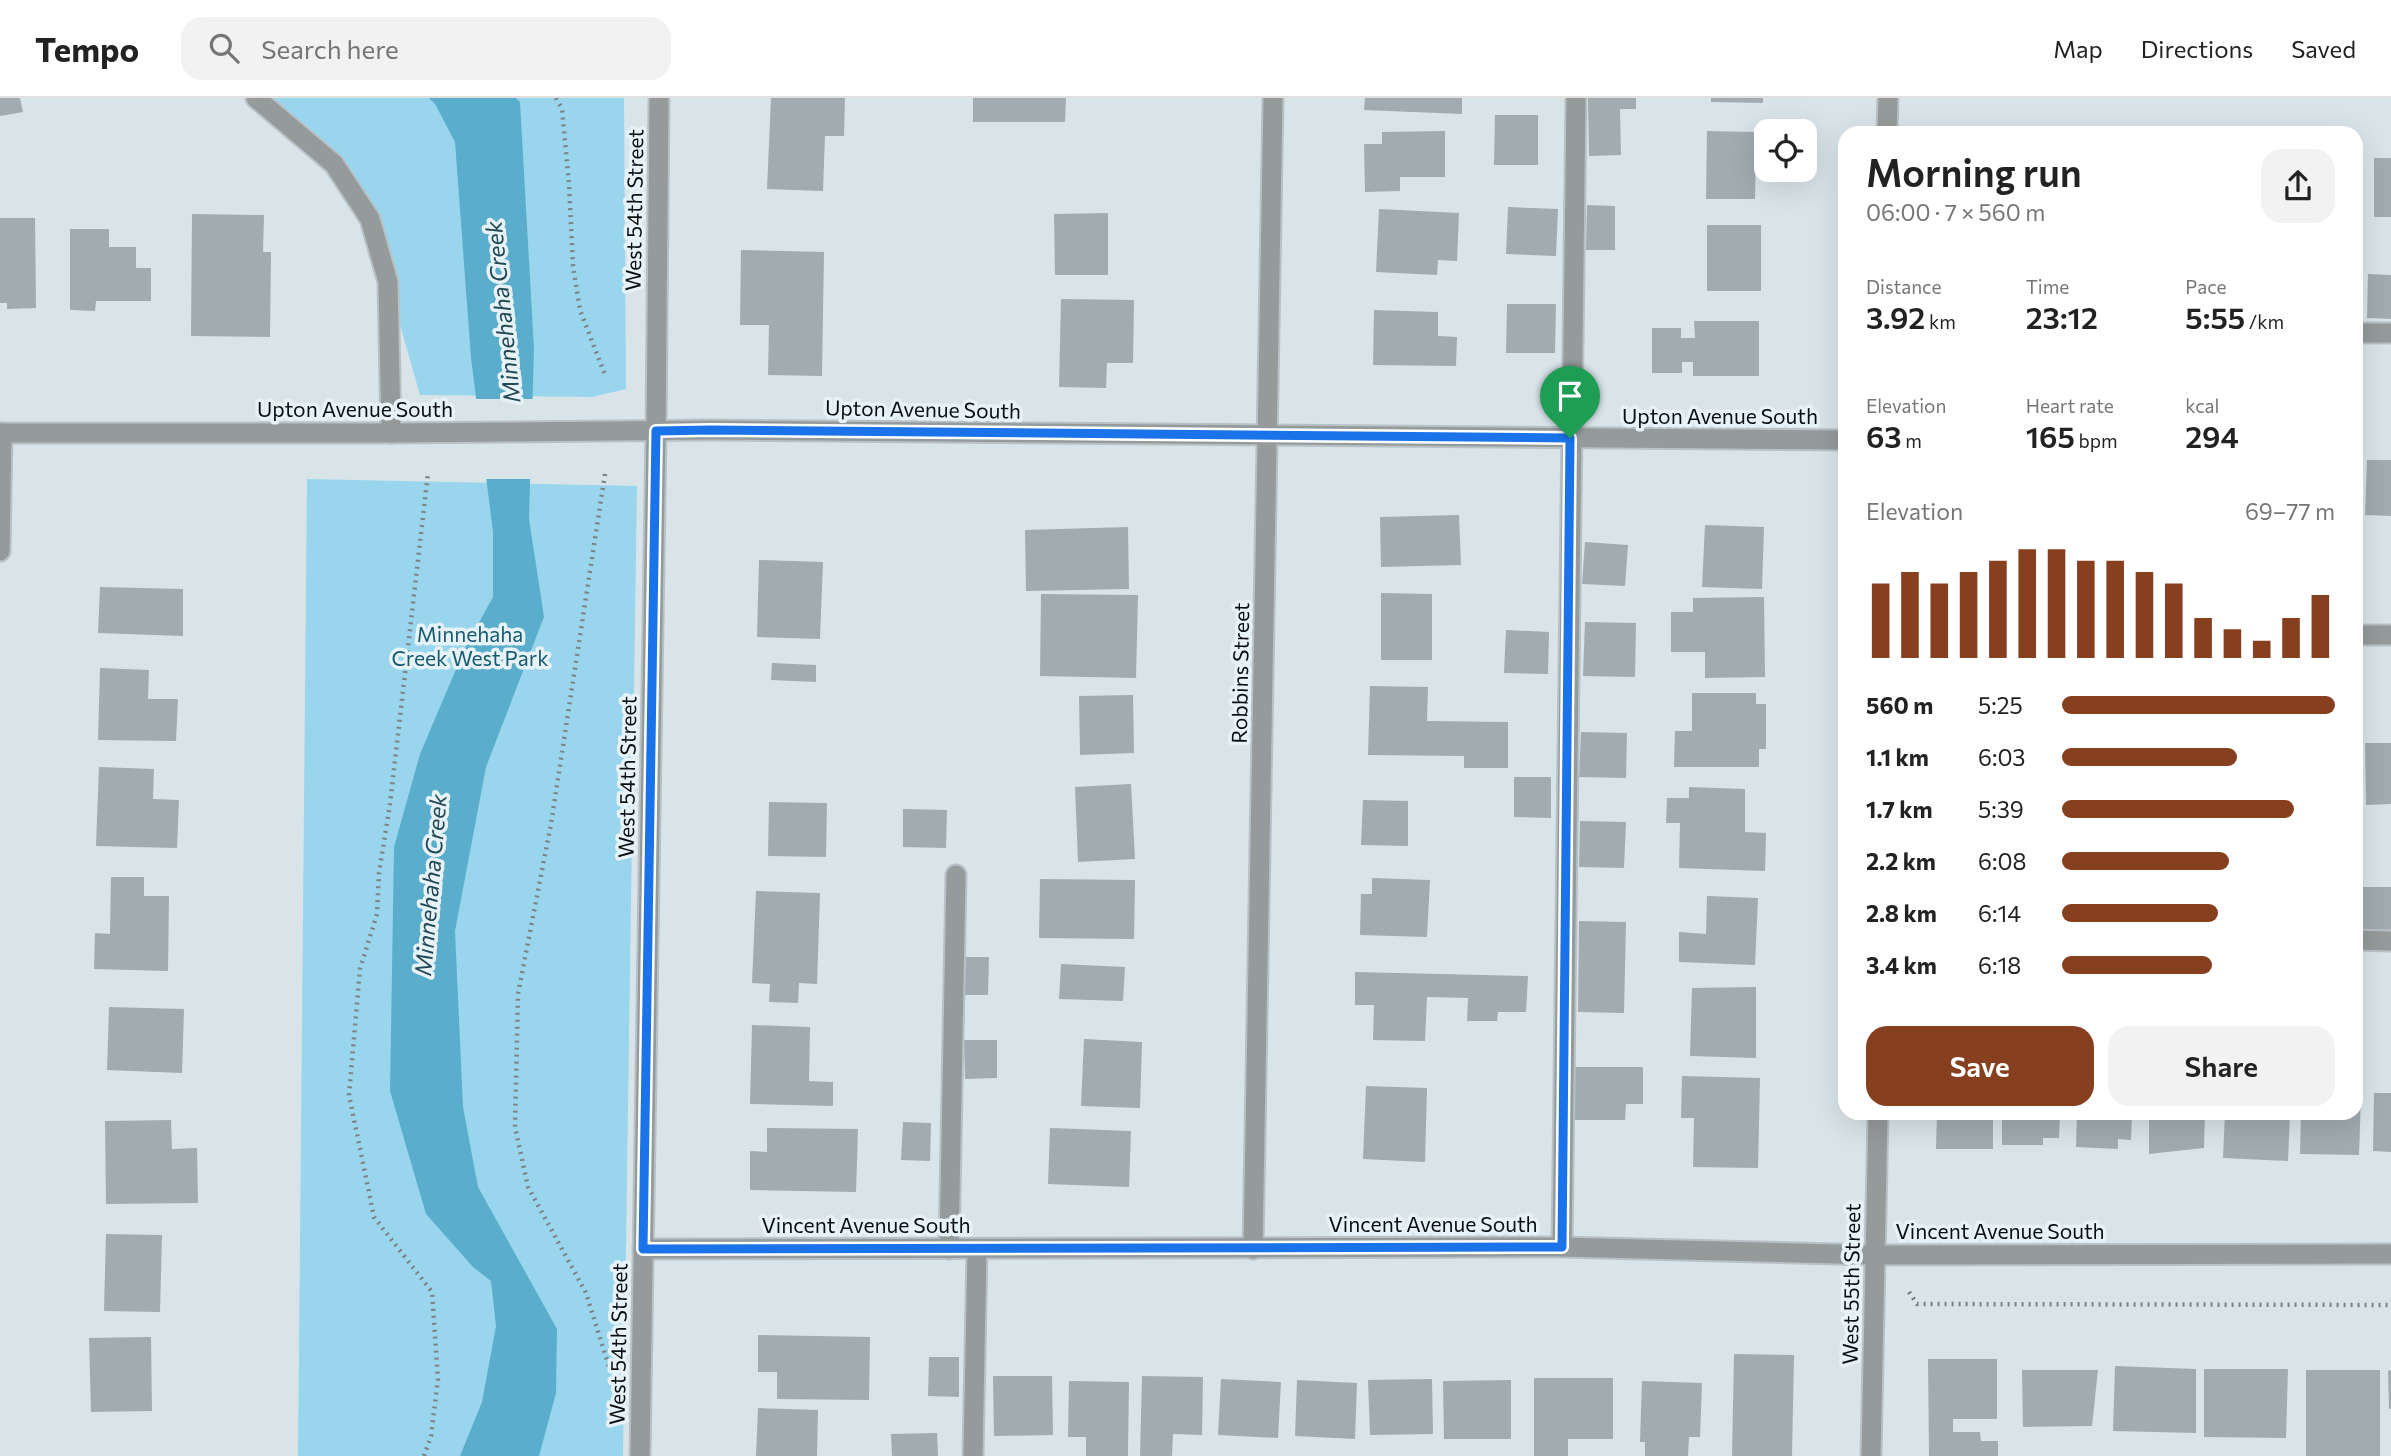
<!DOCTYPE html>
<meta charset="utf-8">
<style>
body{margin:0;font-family:Commissioner,sans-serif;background:#f2f2f2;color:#222;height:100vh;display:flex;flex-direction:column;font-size:26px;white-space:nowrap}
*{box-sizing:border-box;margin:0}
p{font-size:23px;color:#767676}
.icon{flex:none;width:38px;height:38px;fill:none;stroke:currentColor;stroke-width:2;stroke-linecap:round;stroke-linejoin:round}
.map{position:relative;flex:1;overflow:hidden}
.details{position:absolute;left:1838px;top:28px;width:525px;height:994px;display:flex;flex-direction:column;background:#fff;border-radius:21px;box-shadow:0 7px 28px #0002}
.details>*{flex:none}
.controls{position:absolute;left:1754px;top:21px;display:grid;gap:14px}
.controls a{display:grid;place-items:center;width:63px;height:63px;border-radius:14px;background:#fff;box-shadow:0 7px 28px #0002;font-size:35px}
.pin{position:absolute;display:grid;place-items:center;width:60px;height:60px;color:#fff;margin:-72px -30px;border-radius:50% 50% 50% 0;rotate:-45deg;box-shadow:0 0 7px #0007}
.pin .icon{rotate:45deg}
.round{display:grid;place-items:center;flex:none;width:74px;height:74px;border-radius:21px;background:#f2f2f2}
.headline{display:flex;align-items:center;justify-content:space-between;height:119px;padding:0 28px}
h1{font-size:38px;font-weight:600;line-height:52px}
.stats{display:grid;grid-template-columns:repeat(3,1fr);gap:10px;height:119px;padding:7px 28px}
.stats div{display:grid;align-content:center}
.stats b{font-size:30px;font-weight:600}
.stats small{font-size:19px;font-weight:400}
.stats p{font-size:19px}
.chart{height:196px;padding:14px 28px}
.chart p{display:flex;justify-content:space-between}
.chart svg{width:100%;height:126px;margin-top:7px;stroke:#87401f;stroke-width:6}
.primary-button{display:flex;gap:14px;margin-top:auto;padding:14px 28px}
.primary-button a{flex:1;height:80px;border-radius:21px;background:#87401f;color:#fff;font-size:28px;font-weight:600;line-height:80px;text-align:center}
.primary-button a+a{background:#f2f2f2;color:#222}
ul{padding:0 28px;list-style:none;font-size:23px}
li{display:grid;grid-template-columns:112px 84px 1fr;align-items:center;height:52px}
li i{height:18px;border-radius:9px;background:#87401f}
header{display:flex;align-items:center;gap:42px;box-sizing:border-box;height:98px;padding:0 35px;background:#fff;border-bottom:2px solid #e0e0e0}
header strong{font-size:33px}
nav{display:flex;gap:38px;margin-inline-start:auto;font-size:24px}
.search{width:490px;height:63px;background:#f2f2f2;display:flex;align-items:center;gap:18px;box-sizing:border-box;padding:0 24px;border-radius:21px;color:#767676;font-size:26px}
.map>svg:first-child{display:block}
.green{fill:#99d6ee}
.water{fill:#5aaecb}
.pier{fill:#d9e4e9}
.building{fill:#a1abb0}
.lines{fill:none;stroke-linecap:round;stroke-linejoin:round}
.service-casing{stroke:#b8c2c6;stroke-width:23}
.minor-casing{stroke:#b8c2c6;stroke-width:23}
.tertiary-casing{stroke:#b8c2c6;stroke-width:23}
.path{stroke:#7b8386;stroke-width:4.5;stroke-dasharray:2 5;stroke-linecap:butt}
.service{stroke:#959a9b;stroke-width:19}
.minor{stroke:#959a9b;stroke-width:19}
.tertiary{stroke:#959a9b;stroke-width:19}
.route-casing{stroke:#fff;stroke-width:14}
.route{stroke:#1a73e8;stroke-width:9}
.labels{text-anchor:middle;stroke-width:7;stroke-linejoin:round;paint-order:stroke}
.street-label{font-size:21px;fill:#0b0f10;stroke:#e6f2f6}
.park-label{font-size:21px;fill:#165a6f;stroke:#e6f2f6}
.water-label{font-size:23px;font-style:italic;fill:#224856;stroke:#e6f2f6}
</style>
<header>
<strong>Tempo</strong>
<div class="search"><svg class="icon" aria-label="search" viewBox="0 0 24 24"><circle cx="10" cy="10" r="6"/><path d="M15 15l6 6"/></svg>Search here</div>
<nav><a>Map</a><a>Directions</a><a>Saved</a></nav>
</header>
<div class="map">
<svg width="2391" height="1358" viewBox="0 0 2391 1358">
<rect width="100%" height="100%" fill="#d9e4e9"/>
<g class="green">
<path d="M256,0h368l2,291 -34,8 -172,-2 -50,-176 -36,-55z"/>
<path d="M307,381l330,7 -14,970h-325z"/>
</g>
<path class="water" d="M429,0h87l4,4 14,247 -5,170 15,98 -58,150 -31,164 8,176 15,80 79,142 -1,64 -17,63h-79l22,-54 14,-76 -5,-45 -18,-14 -47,-53 -36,-123 4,-244 26,-93 45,-106 28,-51v-65l-22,-174 -16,-216 -20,-38z"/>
<path class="pier" d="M473,301h63l-2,80h-51z"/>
<g class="building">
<path d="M0,0h20l3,14 -23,4z"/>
<path d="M771,0h74l-1,38h-19l-2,55 -56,-2z"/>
<path d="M973,0h93l-1,24h-92z"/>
<path d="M1365,0h97v16l-98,-4z"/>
<path d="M1588,0h48v11h-16l1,46 -32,1z"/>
<path d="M1711,0h52v5l-52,-1z"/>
<path d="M1495,17h43v50h-44z"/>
<path d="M1445,33v46h-45v14l-35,1 -1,-48h18v-12z"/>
<path d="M1707,33l49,1 -1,67h-49z"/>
<rect x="2374" y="60" width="17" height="59"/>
<path d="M1587,107l28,1v44h-29z"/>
<path d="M1508,109l50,2 -2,47 -50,-2z"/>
<path d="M1379,111l80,4 -2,48 -19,-1 -1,15 -61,-3z"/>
<path d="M1108,115v62h-53l-1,-61z"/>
<path d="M192,116l72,1 -1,37h8l-1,85 -79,-1z"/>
<path d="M0,120h35l1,90 -29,1v-6h-7z"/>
<rect x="1707" y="127" width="54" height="66"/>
<path d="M70,131h39v18h27v21h15v33h-55l-1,10 -25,-1z"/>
<path d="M741,152l83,2 -2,124 -54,-1 1,-50h-29z"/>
<path d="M2368,176l23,1v44l-24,-1z"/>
<path d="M2356,178h7l-1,42h-6z"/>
<path d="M1061,201l73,1 -1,63h-26l-1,25 -47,-1z"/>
<path d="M1507,206h49l-1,49h-49z"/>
<path d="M1374,212l64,2v24l19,1 -1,29 -83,-1z"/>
<path d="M1694,223h65v55h-66v-14h-11v11h-30v-45h29v10h14z"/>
<path d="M2367,362h24v56l-26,-1z"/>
<path d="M1459,417l2,50 -80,2 -1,-50z"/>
<path d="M1705,427l59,2 -2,62 -60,-2z"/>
<path d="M1128,429l1,62 -103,2 -1,-61z"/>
<path d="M1585,444l43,3 -3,41 -43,-2z"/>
<path d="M759,462l64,2 -3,77 -63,-2z"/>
<path d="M100,489l83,2v47l-85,-3z"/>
<path d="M1381,495l51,1v66h-51z"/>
<path d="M1041,496l97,1 -2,83 -96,-2z"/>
<path d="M1764,499l1,80 -60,1v-26h-34v-40h22v-14z"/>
<path d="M1585,524l51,1 -1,54 -52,-1z"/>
<path d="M1506,532l43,2 -1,42 -44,-1z"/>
<path d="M772,565l44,2v17l-45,-2z"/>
<path d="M100,570l49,2 -1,29h30l-2,42 -78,-1z"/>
<path d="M1370,588l58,1 -1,34 81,1v46h-44v-12l-96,-1z"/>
<path d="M1692,595h64v11h10v45h-7v18h-85l1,-36h17z"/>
<path d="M1133,597l1,58 -54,2 -1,-59z"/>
<path d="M1581,634l46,1 -1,45 -47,-1z"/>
<path d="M2365,645h26v61l-25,1z"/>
<path d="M99,669l55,2 -1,30 26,1 -2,48 -81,-2z"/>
<path d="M1514,679h37v41l-37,-1z"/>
<path d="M1131,686l4,75 -57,3 -3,-75z"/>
<path d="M1689,689l56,2v43l21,1 -1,38 -86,-3 1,-45h-14l1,-25h22z"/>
<path d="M1363,702l45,1v45l-47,-1z"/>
<path d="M769,704l58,1 -1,54 -58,-1z"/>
<path d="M903,711l44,1 -1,38 -43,-1z"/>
<path d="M1580,723l46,1 -2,46 -45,-1z"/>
<path d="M111,779h33v19h25l-1,75 -74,-2 1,-36 15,1z"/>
<path d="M1372,780l58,2 -3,57 -67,-2 1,-41h11z"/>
<path d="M1040,781l95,1 -1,59 -95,-1z"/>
<rect x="2361" y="789" width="30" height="49"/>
<path d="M756,793l64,2 -3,91 -18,-1 -1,20 -29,-1 1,-18 -18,-1z"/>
<path d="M1707,798l51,2 -3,67 -76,-3v-30l27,2z"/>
<path d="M1579,823l47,1 -2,91 -46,-1z"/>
<path d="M965,859h24l-1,38h-23z"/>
<path d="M1061,866l64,3 -2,34 -64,-2z"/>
<path d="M1355,874l173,4 -2,36h-28l-1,9h-30l1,-23 -41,-1 -2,44 -52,-1 1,-35h-19z"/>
<path d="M1756,889v71l-66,-2 2,-68z"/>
<path d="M109,909l75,2 -2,64 -75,-3z"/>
<path d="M752,927l58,2 -1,54 24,1v24l-83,-2z"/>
<path d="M1084,941l58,3 -2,66 -59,-2z"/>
<path d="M964,942h33v38l-32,1z"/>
<path d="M1575,969h68v37h-17l-1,16h-50z"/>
<path d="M1682,978l78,2 -2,90 -65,-1 1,-49h-13z"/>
<path d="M1366,988l61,2 -2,74 -62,-3z"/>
<path d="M2374,995h17v59l-18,-1z"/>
<path d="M2356,999h5l-2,58 -59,-1 1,-41h55z"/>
<path d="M1937,1015h56v36h-57z"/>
<path d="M2002,1015h58l-1,25h-16v7h-41z"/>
<path d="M2077,1015h55l-1,27 -13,-1v10l-42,-2z"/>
<path d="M2149,1015h56l-1,35 -55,6z"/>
<path d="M2225,1015h65l-2,48 -65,-3z"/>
<path d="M171,1022l1,29 25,-1 1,55 -92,1 -1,-83z"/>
<path d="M903,1024l28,1 -1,38 -29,-1z"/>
<path d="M767,1030l91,1 -2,63 -106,-2v-39l17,1z"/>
<path d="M1050,1030l81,3 -2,56 -81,-3z"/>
<path d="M106,1136l56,1 -2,77 -56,-1z"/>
<path d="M758,1237l112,2 -1,63 -92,-1v-27h-19z"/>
<path d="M151,1239l1,74 -61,1 -2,-74z"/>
<path d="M1734,1256l60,1 -2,101h-60z"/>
<path d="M929,1259h30v40l-31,-1z"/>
<path d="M1928,1261h69v60h-44v13h27l1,9h17v15h-69z"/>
<path d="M2115,1268l81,3v64l-83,-2z"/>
<path d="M2204,1271h84l-2,69 -82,-1z"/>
<path d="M2022,1272h76l-6,56 -69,1z"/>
<rect x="2306" y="1272" width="74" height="86"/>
<path d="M2391,1272v39h-2l-1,-38z"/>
<path d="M993,1278h59l1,59 -59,1z"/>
<path d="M1142,1278l61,1 -1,58 -29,-1 -1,22h-32z"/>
<path d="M1534,1280h79v61h-45v17h-34z"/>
<path d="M1221,1281l60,3 -3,56 -60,-3z"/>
<path d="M1432,1281l1,55 -63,1 -2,-55z"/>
<path d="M1297,1282l60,3 -2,56 -60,-3z"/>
<path d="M1511,1282v59h-67l-1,-58z"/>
<path d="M1069,1283l60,1 -1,74h-42v-19h-18z"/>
<path d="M1642,1283l60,2 -2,54h-11l-1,19h-43v-14h-5z"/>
<path d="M758,1310l60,2 -1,46h-61z"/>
<path d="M937,1335l1,23h-46l-1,-22z"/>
</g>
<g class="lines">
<defs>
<g id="service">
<path d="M2356,235h35"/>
<path d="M2356,842l35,1"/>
<path d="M1562,1149l14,-1149"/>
<path d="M949,1151l7,-374"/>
<path d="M973,1358l4,-207"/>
</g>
<g id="minor">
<path d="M256,0l78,66 36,55 18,63 3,151"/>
<path d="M1887,35l1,-35"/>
<path d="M0,335h391l320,-3 1133,10"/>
<path d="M0,453l2,-118"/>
<path d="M2356,537h35"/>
<path d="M643,1151l919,-2 313,8 516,-1"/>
<path d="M1253,1151l20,-1151"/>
<path d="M1871,1358l7,-343"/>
</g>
<path id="tertiary" d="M640,1358l16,-1025 3,-333"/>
</defs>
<use href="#service" class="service-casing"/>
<use href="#minor" class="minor-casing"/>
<use href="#tertiary" class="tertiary-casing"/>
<g class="path">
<path d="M556,0l6,11 7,75 4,82 7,44 25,65"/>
<path d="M605,376l-54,350 -33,170 -3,133 13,60 58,106 23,74"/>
<path d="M1909,1194l8,12 474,1"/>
<path d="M424,1358l7,-20 7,-57 -6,-87 -58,-75 -25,-122 11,-126 17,-55 2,-41 11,-69 38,-331"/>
</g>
<use href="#service" class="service"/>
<use href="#minor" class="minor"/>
<use href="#tertiary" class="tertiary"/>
</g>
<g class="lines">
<defs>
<path id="route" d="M711,332l859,8 -8,809 -919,2 13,-818z"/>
</defs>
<use href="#route" class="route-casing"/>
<use href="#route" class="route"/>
</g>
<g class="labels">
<g class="street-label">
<text transform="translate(635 112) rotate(-89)" y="7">West 54th Street</text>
<text x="355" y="319">Upton Avenue South</text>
<text transform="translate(923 312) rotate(1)" y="7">Upton Avenue South</text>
<text x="1720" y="326">Upton Avenue South</text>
<text transform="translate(1241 575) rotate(-89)" y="7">Robbins Street</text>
<text transform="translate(628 679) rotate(-89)" y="7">West 54th Street</text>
<text x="1433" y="1134">Vincent Avenue South</text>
<text x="866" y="1135">Vincent Avenue South</text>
<text x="2000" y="1141">Vincent Avenue South</text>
<text transform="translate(1852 1186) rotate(-89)" y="7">West 55th Street</text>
<text transform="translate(619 1246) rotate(-89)" y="7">West 54th Street</text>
</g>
<g class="park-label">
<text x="470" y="544">Minnehaha<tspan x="470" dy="24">Creek West Park</tspan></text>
</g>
<g class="water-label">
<text transform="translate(503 214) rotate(-96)" y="8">Minnehaha Creek</text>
<text transform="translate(431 787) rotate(-85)" y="8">Minnehaha Creek</text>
</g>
</g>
</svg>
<div class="controls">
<a><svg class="icon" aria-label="locate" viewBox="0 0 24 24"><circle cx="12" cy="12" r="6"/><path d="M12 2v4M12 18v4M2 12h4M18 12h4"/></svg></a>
</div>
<div class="pin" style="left:1570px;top:340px;background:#1e9e55"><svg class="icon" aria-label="arrive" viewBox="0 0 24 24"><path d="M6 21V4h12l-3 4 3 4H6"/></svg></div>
<section class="details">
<div class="headline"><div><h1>Morning run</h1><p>06:00 · 7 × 560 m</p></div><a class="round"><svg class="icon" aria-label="share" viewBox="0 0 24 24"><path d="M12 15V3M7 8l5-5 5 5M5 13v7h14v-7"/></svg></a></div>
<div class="stats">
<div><p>Distance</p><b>3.92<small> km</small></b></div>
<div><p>Time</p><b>23:12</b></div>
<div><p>Pace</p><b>5:55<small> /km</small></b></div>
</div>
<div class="stats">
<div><p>Elevation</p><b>63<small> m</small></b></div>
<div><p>Heart rate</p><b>165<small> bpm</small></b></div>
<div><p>kcal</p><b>294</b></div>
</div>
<div class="chart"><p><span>Elevation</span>69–77 m</p>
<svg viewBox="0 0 160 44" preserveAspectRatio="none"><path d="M5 44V18M15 44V14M25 44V18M35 44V14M45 44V10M55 44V6M65 44V6M75 44V10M85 44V10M95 44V14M105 44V18M115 44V30M125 44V34M135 44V38M145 44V30M155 44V22"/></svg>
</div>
<ul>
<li><b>560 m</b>5:25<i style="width:100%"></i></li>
<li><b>1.1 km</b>6:03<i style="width:64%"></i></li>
<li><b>1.7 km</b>5:39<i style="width:85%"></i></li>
<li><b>2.2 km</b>6:08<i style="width:61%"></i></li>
<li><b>2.8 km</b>6:14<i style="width:57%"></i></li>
<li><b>3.4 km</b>6:18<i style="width:55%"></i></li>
</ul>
<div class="primary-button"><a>Save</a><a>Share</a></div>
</section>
</div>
